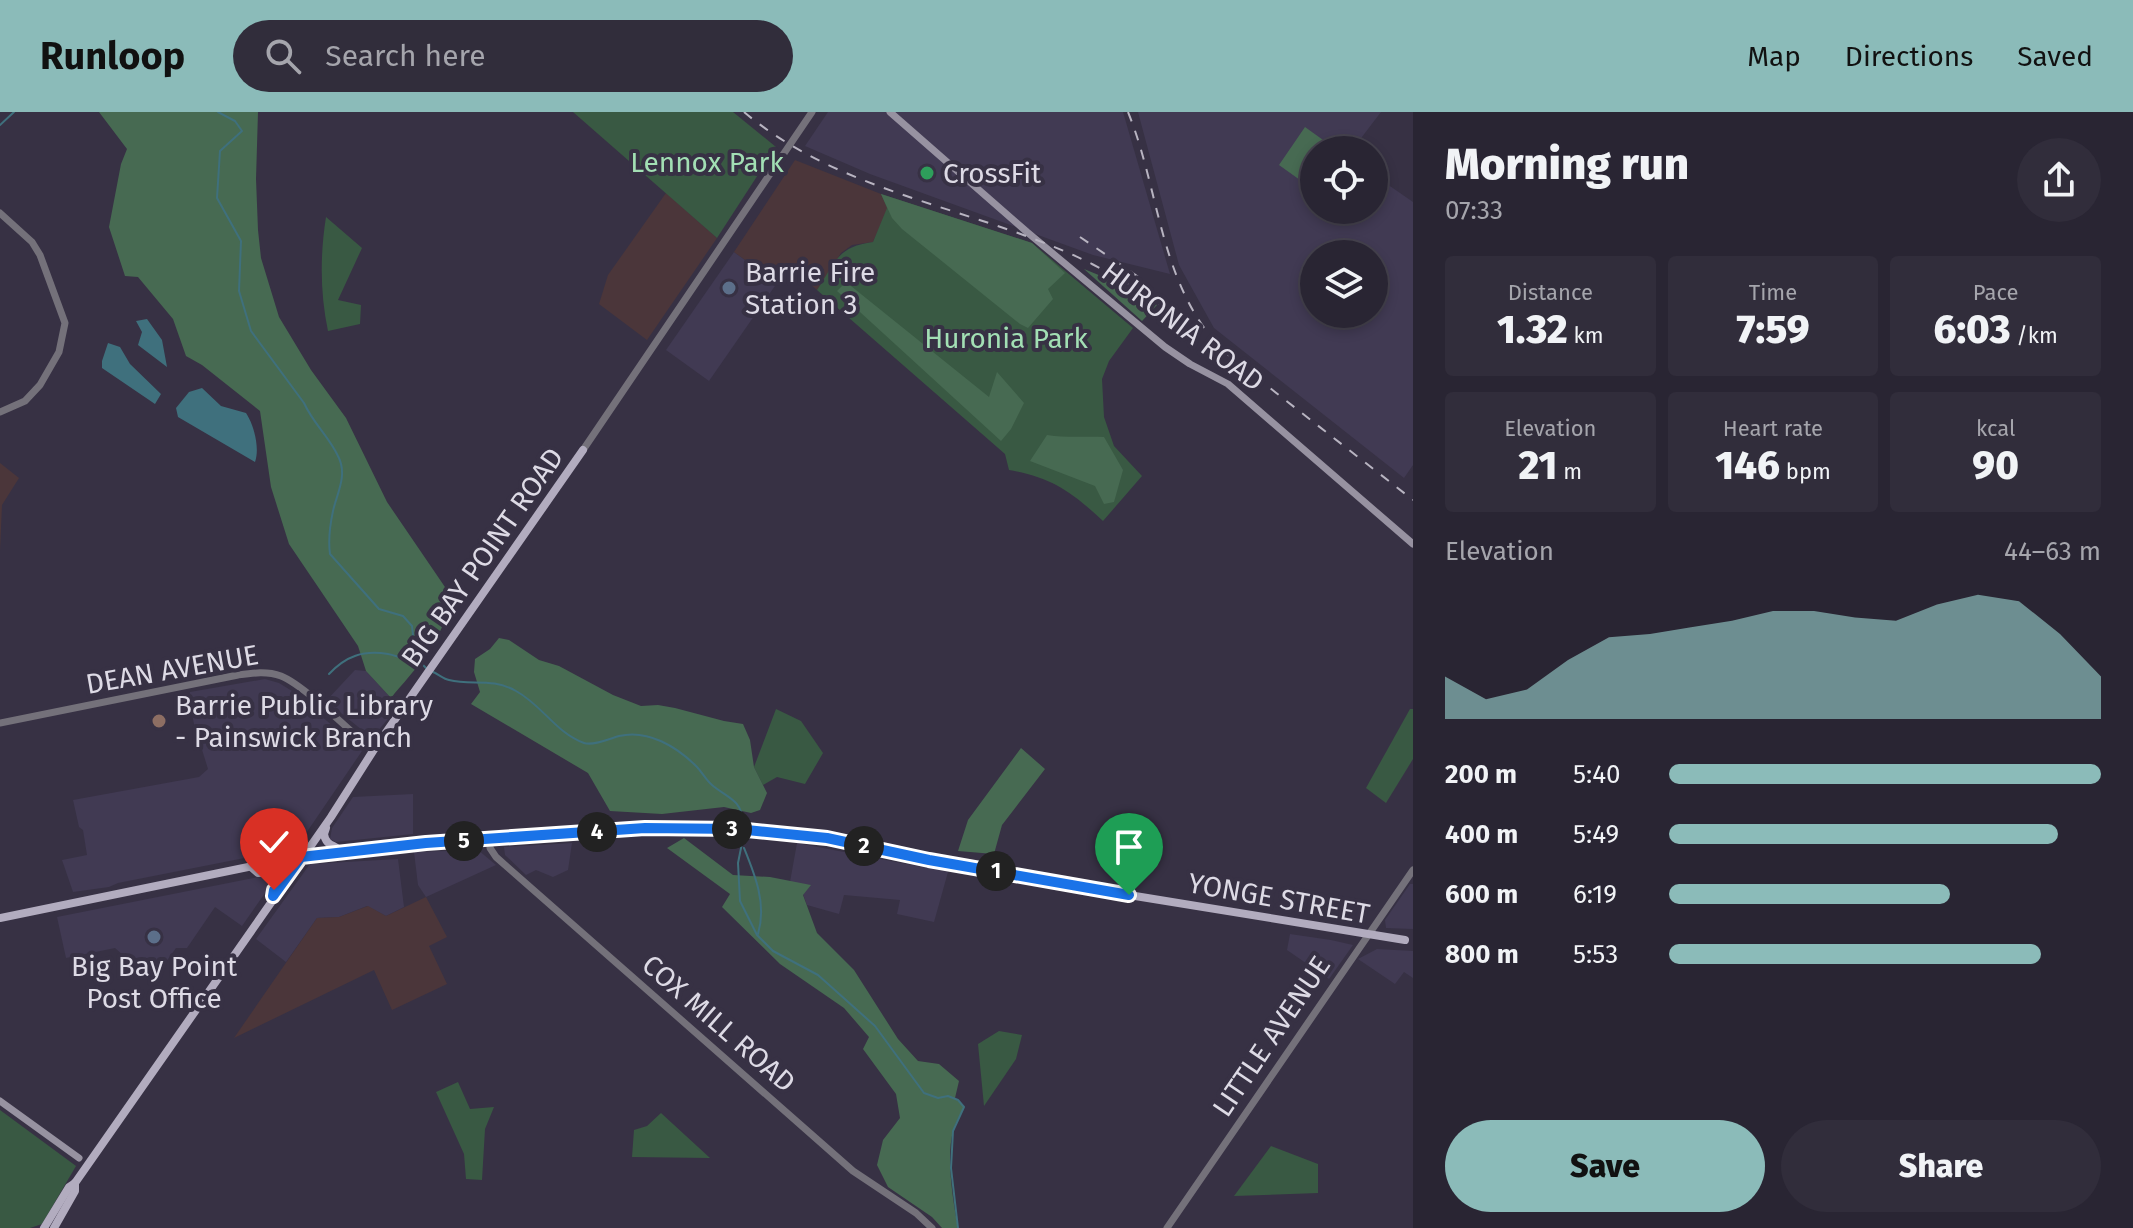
<!DOCTYPE html>
<meta charset="utf-8">
<style>
body{margin:0;font-family:"Fira Sans",sans-serif;background:#312d3b;color:#f1f3f6;height:100vh;display:flex;flex-direction:column;font-size:30px;white-space:nowrap}
*{box-sizing:border-box;margin:0}
p{font-size:26px;color:#a5a5ac}
.icon{flex:none;width:44px;height:44px;fill:none;stroke:currentColor;stroke-width:2;stroke-linecap:round;stroke-linejoin:round}
.map{position:relative;flex:1;overflow:hidden}
.panel{display:flex;flex-direction:column;background:#292533;width:720px}
.panel>*{flex:none}
.buttons{position:absolute;left:1300px;top:24px;display:grid;gap:16px}
.buttons a{display:grid;place-items:center;width:88px;height:88px;border-radius:50%;background:#292533;box-shadow:0 4px 12px #0003,0 0 0 2px #45424e;font-size:40px}
.pin{position:absolute;display:grid;place-items:center;width:68px;height:68px;color:#fff;margin:-82px -34px;border-radius:50% 50% 50% 0;rotate:-45deg;box-shadow:0 0 8px #0007}
.pin .icon{rotate:45deg}
.km{position:absolute;width:40px;height:40px;margin:-20px;border-radius:50%;background:#222;color:#fff;font-size:22px;line-height:40px;text-align:center}
.round{display:grid;place-items:center;flex:none;width:84px;height:84px;border-radius:42px;background:#312d3b}
.summary{display:flex;align-items:center;justify-content:space-between;height:136px;padding:0 32px}
h1{font-size:44px;font-weight:800;line-height:60px}
.metrics{display:grid;grid-template-columns:repeat(3,1fr);gap:12px;height:136px;padding:8px 32px}
.metrics div{display:grid;align-content:center;border-radius:8px;background:#312d3b;text-align:center}
.metrics b{font-size:40px;font-weight:800}
.metrics small{font-size:22px;font-weight:400}
.metrics p{font-size:22px}
.chart{height:224px;padding:16px 32px}
.chart p{display:flex;justify-content:space-between}
.chart svg{width:100%;height:144px;margin-top:8px;fill:#8bbbb9;opacity:.7}
.action{display:flex;gap:16px;margin-top:auto;padding:16px 32px}
.action a{flex:1;height:92px;border-radius:48px;background:#8bbbb9;color:#111;font-size:32px;font-weight:800;line-height:92px;text-align:center}
.action a+a{background:#312d3b;color:#f1f3f6}
ul{padding:0 32px;list-style:none;font-size:26px}
li{display:grid;grid-template-columns:128px 96px 1fr;align-items:center;height:60px}
li i{height:20px;border-radius:10px;background:#8bbbb9}
header{display:flex;align-items:center;gap:48px;box-sizing:border-box;height:112px;padding:0 40px;background:#8bbbb9;color:#111}
header strong{font-size:38px}
nav{display:flex;gap:44px;margin-inline-start:auto;font-size:28px}
.search{width:560px;height:72px;background:#312d3b;display:flex;align-items:center;gap:20px;box-sizing:border-box;padding:0 28px;border-radius:44px;color:#a5a5ac;font-size:30px}
main{display:flex;flex:1;min-height:0}
.map>svg:first-child{display:block}
.built{fill:#413a53;fill-rule:evenodd}
.education{fill:#4b363a}
.green{fill:#395943}
.forest{fill:#476a52}
.water{fill:#3f707d}
.lines{fill:none;stroke-linecap:round;stroke-linejoin:round}
.stream{stroke:#3f707d;stroke-width:2}
.tertiary{stroke:#74717a;stroke-width:7}
.secondary{stroke:#9792a1;stroke-width:7}
.primary{stroke:#b2acbf;stroke-width:8}
.rail{stroke:#b8b4c1;stroke-width:2;stroke-dasharray:10 10;stroke-linecap:butt}
.route-casing{stroke:#fff;stroke-width:16}
.route{stroke:#1a73e8;stroke-width:10}
.leisure-dot{fill:#2e9e5b;stroke:#373144;stroke-width:3}
.service-dot{fill:#5c6f8a;stroke:#373144;stroke-width:3}
.education-dot{fill:#8d6e63;stroke:#373144;stroke-width:3}
.labels{text-anchor:middle;stroke-width:8;stroke-linejoin:round;paint-order:stroke}
.park-label{font-size:28px;fill:#a2dfb4;stroke:#373144}
.poi-label{font-size:28px;fill:#dddae5;stroke:#373144;text-anchor:start}
.street-label{font-size:28px;fill:#dddae5;stroke:#373144}
</style>
<header>
<strong>Runloop</strong>
<div class="search"><svg class="icon" aria-label="search" viewBox="0 0 24 24"><circle cx="10" cy="10" r="6"/><path d="M15 15l6 6"/></svg>Search here</div>
<nav><a>Map</a><a>Directions</a><a>Saved</a></nav>
</header>
<main>
<div class="map">
<svg width="1413" height="1116" viewBox="0 0 1413 1116">
<rect width="100%" height="100%" fill="#373144"/>
<g class="built">
<path d="M828,0h295l47,162 -77,-19 -223,-81 -65,-28z"/>
<path d="M1138,0h243l-29,38h-38v60h60v-35l39,27v263l-9,13 -190,-150 -35,-63zM1314,142h60v60h-60z"/>
<path d="M734,140l43,31 -68,98 -43,-31z"/>
<path d="M355,558l11,1 25,27 6,10 -25,30 -46,-37z"/>
<path d="M265,567l14,4 13,8 70,60 -66,97 -178,35 -9,4 -36,5 -11,-32 25,-5 -4,-25 -4,-3 -6,-27 126,-23 9,-8 -14,-45 -5,-25 1,-7z"/>
<path d="M413,682v40l-77,8 -6,-3 2,-11 21,-31z"/>
<path d="M572,731l-4,27 -15,7 -17,-7 -10,5 -21,-20 -1,-8z"/>
<path d="M797,731l151,29 -14,50 -37,-8 3,-14 -56,-5 -5,19 -32,-9 -4,-11 7,-9 -20,-3z"/>
<path d="M478,738l18,15 -70,32 -8,-12 -4,-33z"/>
<path d="M398,747l6,48 -18,9 -19,-10 -28,11 -22,1 -31,44 -30,-23 54,-75z"/>
<path d="M263,764l7,5v5l-28,40 -27,-19 -28,41h-11l-24,33 -37,-33 -49,10 -9,-41z"/>
<path d="M1410,772h3v45l-27,-1 -1,-8z"/>
<path d="M1290,822l41,6 22,5 -24,34 -42,-29z"/>
<path d="M1377,837l36,2v27l-9,-6 -9,12 -37,-25z"/>
</g>
<g class="education">
<path d="M795,48l86,34 7,14 -15,34 -21,3 -11,8 -24,37 -28,-24 -12,17 -43,-31z"/>
<path d="M666,81l51,45 -70,102 -48,-36 9,-29z"/>
<path d="M0,351l19,15 -17,27 -2,47z"/>
<path d="M426,785l21,40 -18,9 18,38 -55,26 -18,-40 -140,68 83,-120 22,-1 29,-11 18,10z"/>
</g>
<g class="green">
<path d="M573,0h160l43,35 -59,91z"/>
<path d="M881,82l151,49 101,85 -24,33 -7,18 2,38 10,29 28,30 -39,45c-31,-29 -52,-44 -94,-51l-4,-16 -188,-164c19,-29 20,-43 56,-48l14,-34z"/>
<path d="M326,105l36,31 -24,52 23,5 -1,19 -32,7c-8,-38 -8,-76 -2,-114z"/>
<path d="M776,597l25,12 22,32 -18,31 -28,-7 -14,8 -9,-18z"/>
<path d="M1410,597h3v50l-27,44 -20,-15z"/>
<path d="M999,919l23,4 -6,24 -32,47 -6,-62z"/>
<path d="M458,970l12,27 24,-2 -9,22 -3,51 -16,-1 -2,-25 -28,-62z"/>
<path d="M0,998l76,56 -34,58 -12,4h-30z"/>
<path d="M661,1001l49,45h1l-79,-1 2,-27 13,-4z"/>
<path d="M1271,1034l47,18v29l-84,3z"/>
</g>
<g class="forest">
<path d="M99,0h159l-2,67 2,51 3,28 18,59 32,53 35,48 41,84 60,88c7,41 -32,79 -56,108l-25,-27 -8,-25 -69,-102 -18,-57 -11,-76 -58,-46 -16,-9 -13,-37 -35,-42 -13,-1 -16,-49 12,-63 6,-15z"/>
<path d="M1305,15l32,23h-23v40l-35,-25z"/>
<path d="M881,82l151,49 33,30 -17,16 5,10 -25,29 -8,-4 -118,-95 -10,-11z"/>
<path d="M1084,157l39,16 34,20 -15,16z"/>
<path d="M846,170l143,115 8,-25 27,31 -13,26 -10,12 -164,-150z"/>
<path d="M1047,323c19,3 37,1 57,2l19,33 -9,32 -10,2 -9,-18 -65,-25z"/>
<path d="M499,526l10,2 30,20 20,6 54,29 28,11 17,-1 17,3 49,13 19,3 7,16 4,27 13,26 -7,17 -9,3 -27,-6 -62,7 -52,-3 -22,-38 -117,-69 9,-12 -6,-20 1,-13 15,-10z"/>
<path d="M1021,636l24,21 -43,56 -8,29 -36,-3 10,-31z"/>
<path d="M684,726l49,37 37,2 41,8 -8,10 14,38 37,37 44,69 20,22 21,3 20,17 -4,17 9,9c-4,8 -9,16 -11,24 -7,27 0,70 5,97h-16l-10,-11 -44,-30 -11,-22 6,-25 17,-22 -4,-24 -33,-45 6,-12 -25,-29 -64,-44 -58,-57 8,-13 -63,-46z"/>
</g>
<g class="water">
<path d="M147,207l15,21 5,27 -29,-22 4,-13 -6,-11z"/>
<path d="M108,231l12,4 10,17 31,30 -6,10 -53,-36v-7z"/>
<path d="M202,276l19,18 25,7c8,12 14,35 9,49l-77,-45 -2,-9 13,-16z"/>
</g>
<g class="lines">
<g class="stream">
<path d="M218,0l17,9 7,10 -22,20 -3,47 24,43 -2,50 12,40 53,72c9,20 25,34 34,53 10,19 -1,37 -5,55 -3,14 -5,29 -3,43l49,55 24,7 9,10 1,9 -4,9 5,12 13,13"/>
<path d="M0,13l14,-13"/>
<path d="M433,560c5,2 11,7 16,8 23,6 42,-3 67,11 26,14 40,42 68,52 9,3 25,-4 35,-7 29,-7 58,11 77,30 6,6 10,14 16,19 14,12 30,15 30,35"/>
<path d="M329,562c17,-18 34,-24 59,-20 11,2 15,7 25,2"/>
<path d="M743,726l-5,25 2,38 17,34 16,16 45,24 57,51 49,67 14,5 10,-2 10,4 6,7 -11,24 -2,37 7,60"/>
<path d="M744,736c11,27 23,56 14,86"/>
</g>
<g class="tertiary">
<path d="M0,101l32,29 8,13 25,68 -6,29 -19,33 -15,16 -25,11"/>
<path d="M583,338l229,-338"/>
<path d="M0,611l238,-48c15,-2 29,-4 43,1 23,9 71,57 92,75"/>
<path d="M490,728v8l6,9 357,314 63,42 16,15"/>
<path d="M1167,1116l246,-358"/>
</g>
<g class="secondary">
<path d="M890,0l137,120 138,115 25,17 38,20 185,160"/>
<path d="M490,728l44,-3"/>
<path d="M0,989l79,57"/>
</g>
<g class="primary">
<path d="M326,716l-2,6c2,13 11,10 18,18"/>
<path d="M534,725l124,-10 79,2 70,6 322,60 276,45"/>
<path d="M250,754l8,7 16,-1 5,7 -2,7"/>
<path d="M0,806l282,-58 144,-17 64,-3"/>
<path d="M44,1116l25,-41 6,-4 256,-366 42,-66 210,-301"/>
<path d="M54,1116l21,-37v-8"/>
</g>
<g class="rail">
<path d="M744,0c100,84 234,95 348,152 67,34 124,81 183,128 46,36 92,72 138,108"/>
<path d="M1128,0c29,71 31,154 77,217"/>
<path d="M1080,125l63,43"/>
</g>
</g>
<g class="lines">
<defs>
<path id="route" d="M274,778l-1,6 28,-39 125,-14 219,-15 92,1 90,9 102,22 200,35"/>
</defs>
<use href="#route" class="route-casing"/>
<use href="#route" class="route"/>
</g>
<circle class="leisure-dot" cx="927" cy="61" r="8"/>
<g class="service-dot">
<circle cx="729" cy="176" r="8"/>
<circle cx="154" cy="825" r="8"/>
</g>
<circle class="education-dot" cx="159" cy="609" r="8"/>
<g class="labels">
<g class="park-label">
<text x="707" y="60">Lennox Park</text>
<text x="1006" y="236">Huronia Park</text>
</g>
<g class="poi-label">
<text x="943" y="71">CrossFit</text>
<text x="745" y="170">Barrie Fire<tspan x="745" dy="32">Station 3</tspan></text>
<text x="175" y="603">Barrie Public Library<tspan x="175" dy="32">- Painswick Branch</tspan></text>
<text x="154" y="864" text-anchor="middle">Big Bay Point<tspan x="154" dy="32">Post Office</tspan></text>
</g>
<g class="street-label">
<text transform="translate(1183 214) rotate(37)" y="10">HURONIA ROAD</text>
<text transform="translate(482 445) rotate(-55)" y="10">BIG BAY POINT ROAD</text>
<text transform="translate(172 557) rotate(-10)" y="10">DEAN AVENUE</text>
<text transform="translate(1279 786) rotate(10)" y="10">YONGE STREET</text>
<text transform="translate(719 911) rotate(41)" y="10">COX MILL ROAD</text>
<text transform="translate(1271 924) rotate(-56)" y="10">LITTLE AVENUE</text>
</g>
</g>
</svg>
<div class="buttons">
<a><svg class="icon" aria-label="locate" viewBox="0 0 24 24"><circle cx="12" cy="12" r="6"/><path d="M12 2v4M12 18v4M2 12h4M18 12h4"/></svg></a>
<a><svg class="icon" aria-label="layers" viewBox="0 0 24 24"><path d="M12 4l9 5-9 5-9-5zM3 14l9 5 9-5"/></svg></a>
</div>
<div class="pin" style="left:1129px;top:783px;background:#1e9e55"><svg class="icon" aria-label="arrive" viewBox="0 0 24 24"><path d="M6 21V4h12l-3 4 3 4H6"/></svg></div>
<div class="pin" style="left:274px;top:778px;background:#d93025"><svg class="icon" aria-label="check" viewBox="0 0 24 24"><path d="M5 12l5 5 9-10"/></svg></div>
<b class="km" style="left:996px;top:759px">1</b>
<b class="km" style="left:864px;top:734px">2</b>
<b class="km" style="left:732px;top:717px">3</b>
<b class="km" style="left:597px;top:720px">4</b>
<b class="km" style="left:464px;top:729px">5</b>
</div>
<section class="panel">
<div class="summary"><div><h1>Morning run</h1><p>07:33</p></div><a class="round"><svg class="icon" aria-label="share" viewBox="0 0 24 24"><path d="M12 15V3M7 8l5-5 5 5M5 13v7h14v-7"/></svg></a></div>
<div class="metrics">
<div><p>Distance</p><b>1.32<small> km</small></b></div>
<div><p>Time</p><b>7:59</b></div>
<div><p>Pace</p><b>6:03<small> /km</small></b></div>
</div>
<div class="metrics">
<div><p>Elevation</p><b>21<small> m</small></b></div>
<div><p>Heart rate</p><b>146<small> bpm</small></b></div>
<div><p>kcal</p><b>90</b></div>
</div>
<div class="chart"><p><span>Elevation</span>44–63 m</p>
<svg viewBox="0 0 160 44" preserveAspectRatio="none"><path d="M0 44V31L10 38L20 35L30 26L40 19L50 18L60 16L70 14L80 11L90 11L100 13L110 14L120 9L130 6L140 8L150 18L160 31V44z"/></svg>
</div>
<ul>
<li><b>200 m</b>5:40<i style="width:100%"></i></li>
<li><b>400 m</b>5:49<i style="width:90%"></i></li>
<li><b>600 m</b>6:19<i style="width:65%"></i></li>
<li><b>800 m</b>5:53<i style="width:86%"></i></li>
</ul>
<div class="action"><a>Save</a><a>Share</a></div>
</section>
</main>
